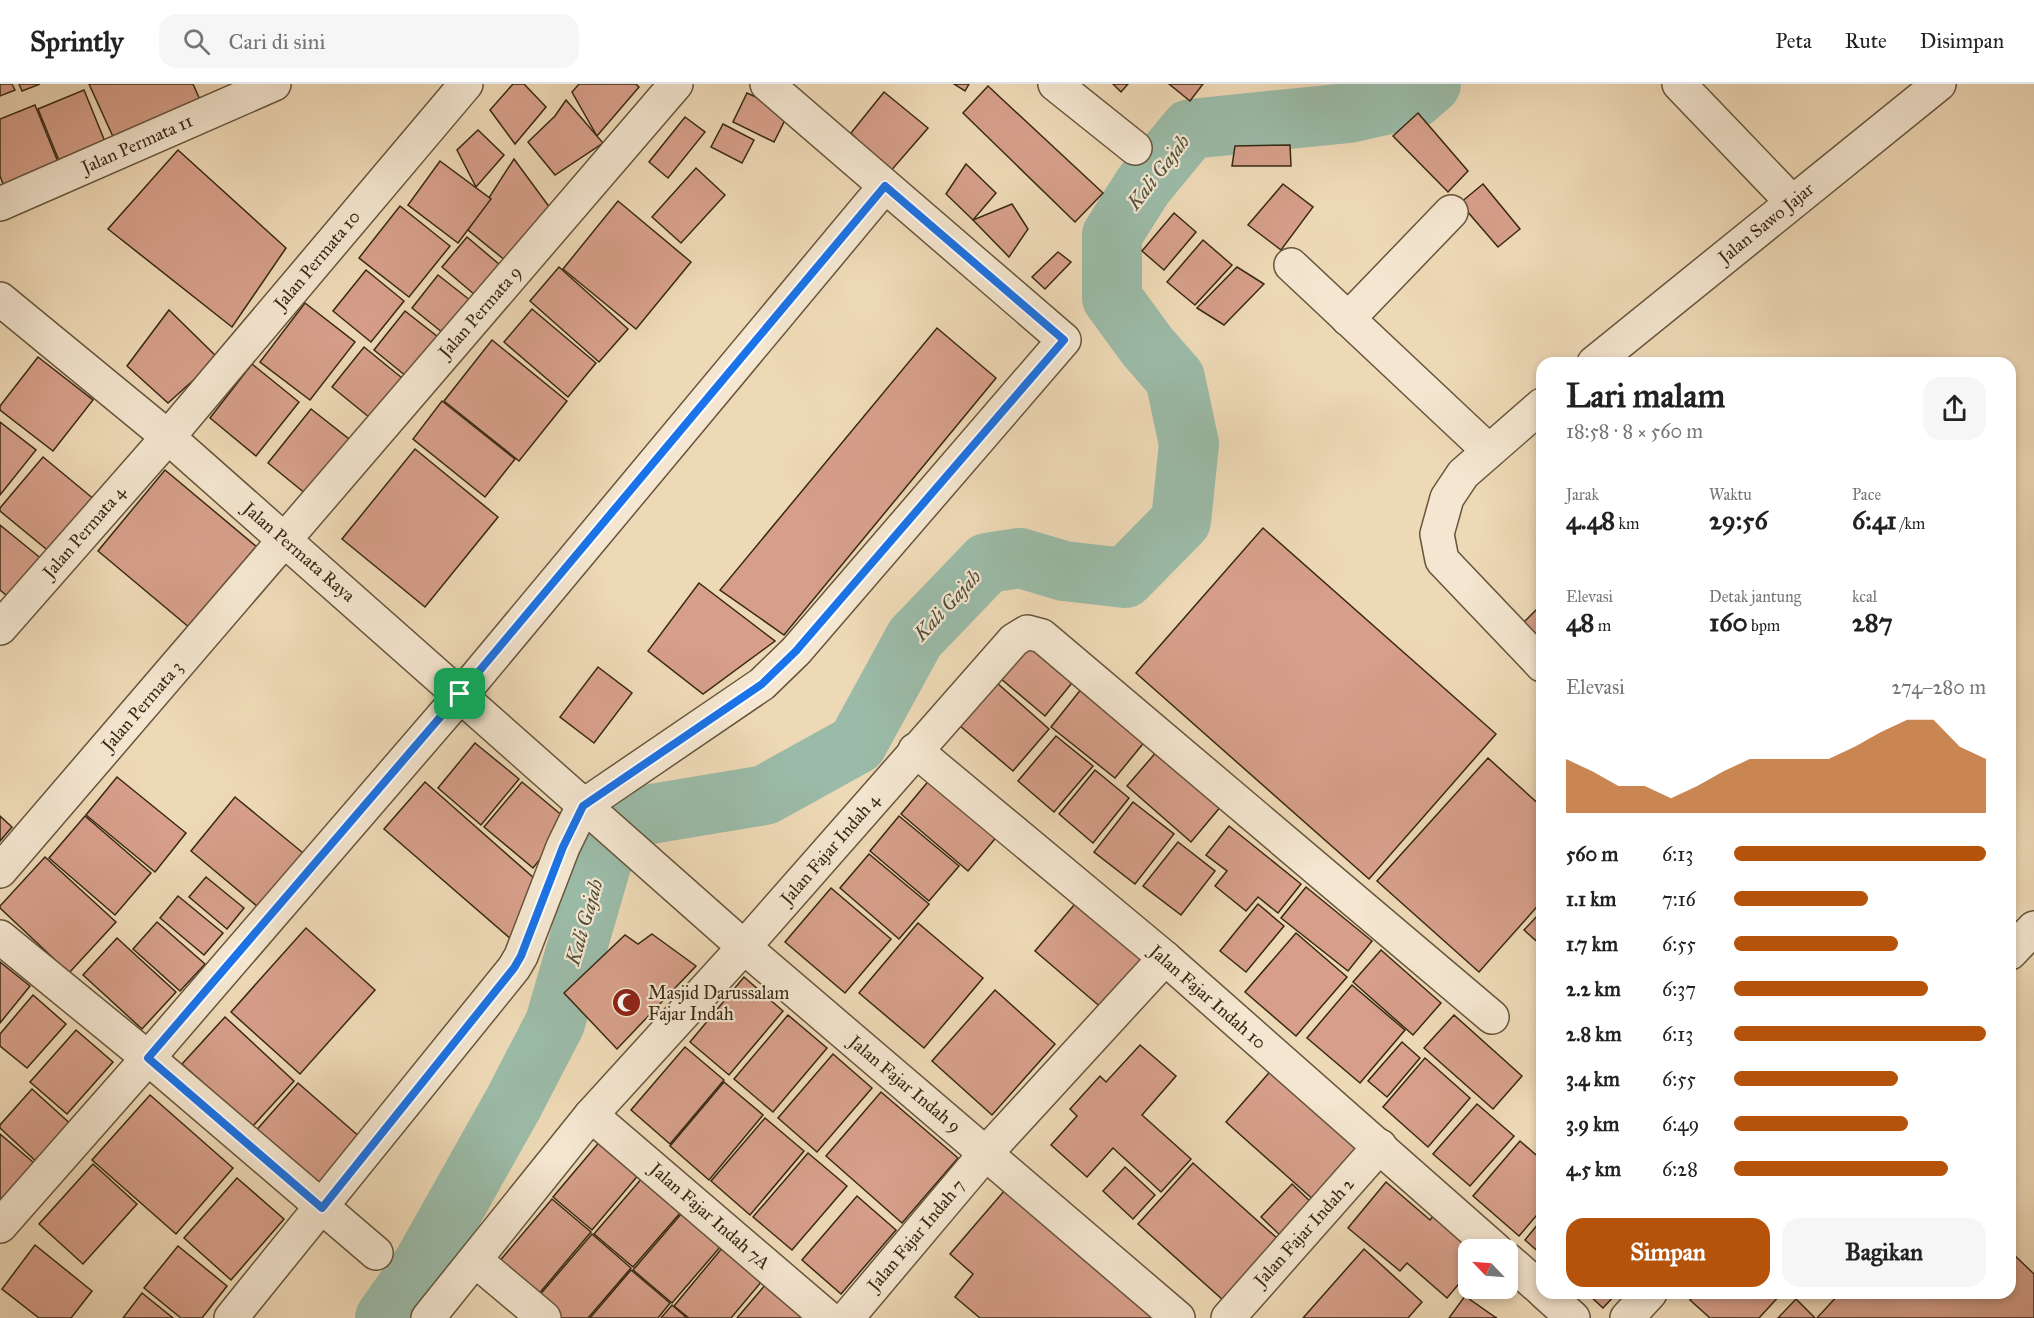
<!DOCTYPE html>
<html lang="id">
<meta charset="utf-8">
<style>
body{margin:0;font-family:"IM FELL Great Primer",serif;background:#f6f6f6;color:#222;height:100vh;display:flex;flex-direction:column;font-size:22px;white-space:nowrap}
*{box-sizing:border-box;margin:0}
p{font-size:20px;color:#767676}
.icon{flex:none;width:33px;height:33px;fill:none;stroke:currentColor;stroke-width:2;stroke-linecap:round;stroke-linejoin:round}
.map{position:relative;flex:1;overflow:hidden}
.details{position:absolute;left:1536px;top:273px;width:480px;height:942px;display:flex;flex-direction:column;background:#fff;border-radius:18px;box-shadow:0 3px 9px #0003}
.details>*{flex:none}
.needle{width:39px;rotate:295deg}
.fabs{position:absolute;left:1458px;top:1155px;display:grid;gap:12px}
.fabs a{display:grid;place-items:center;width:60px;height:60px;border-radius:12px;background:#fff;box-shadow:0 3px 9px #0003;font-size:30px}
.pin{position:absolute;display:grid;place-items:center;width:51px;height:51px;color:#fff;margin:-26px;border-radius:12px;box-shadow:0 3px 9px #0006}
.round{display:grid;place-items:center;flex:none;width:63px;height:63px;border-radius:18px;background:#f6f6f6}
.summary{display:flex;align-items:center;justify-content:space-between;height:102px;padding:0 30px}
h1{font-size:33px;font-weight:700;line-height:45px}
.figures{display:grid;grid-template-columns:repeat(3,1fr);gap:9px;height:102px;padding:6px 30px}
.figures div{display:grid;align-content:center}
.figures b{font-size:26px;font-weight:700}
.figures small{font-size:16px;font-weight:400}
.figures p{font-size:16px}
.chart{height:168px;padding:12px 30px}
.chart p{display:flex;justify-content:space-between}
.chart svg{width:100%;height:108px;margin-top:6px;fill:#b45309;opacity:.7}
.primary-button{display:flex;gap:12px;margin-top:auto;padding:12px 30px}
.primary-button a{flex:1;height:69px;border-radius:18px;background:#b45309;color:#fff;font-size:24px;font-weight:700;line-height:69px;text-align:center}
.primary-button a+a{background:#f6f6f6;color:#222}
ul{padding:0 30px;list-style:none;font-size:20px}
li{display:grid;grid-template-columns:96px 72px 1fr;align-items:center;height:45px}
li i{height:15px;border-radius:8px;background:#b45309}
header{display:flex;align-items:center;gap:36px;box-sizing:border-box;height:84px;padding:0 30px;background:#fff;border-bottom:2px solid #e0e0e0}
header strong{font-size:28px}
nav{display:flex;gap:33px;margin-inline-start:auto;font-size:21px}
.search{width:420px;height:54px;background:#f6f6f6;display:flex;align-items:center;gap:15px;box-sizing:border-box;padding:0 21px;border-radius:18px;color:#767676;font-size:22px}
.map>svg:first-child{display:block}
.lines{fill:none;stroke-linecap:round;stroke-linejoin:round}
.river{stroke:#9bbba8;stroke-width:60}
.building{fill:#d79f8a;stroke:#382914;stroke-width:1.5}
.minor-casing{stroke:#66553c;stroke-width:36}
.minor{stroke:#f4e6d0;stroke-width:33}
.route-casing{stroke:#fff;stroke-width:12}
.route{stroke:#1a73e8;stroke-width:8}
.labels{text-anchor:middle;stroke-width:4.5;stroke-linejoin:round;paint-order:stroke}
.street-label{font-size:18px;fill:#382914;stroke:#f4e6d0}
.poi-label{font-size:18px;fill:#382914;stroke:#f4e6d0;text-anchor:start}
.water-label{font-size:20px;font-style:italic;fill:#514e39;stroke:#f4e6d0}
</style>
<header>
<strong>Sprintly</strong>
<div class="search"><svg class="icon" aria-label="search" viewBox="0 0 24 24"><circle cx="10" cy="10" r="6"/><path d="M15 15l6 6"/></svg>Cari di sini</div>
<nav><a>Peta</a><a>Rute</a><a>Disimpan</a></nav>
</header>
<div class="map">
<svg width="2034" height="1234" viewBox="0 0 2034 1234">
<rect width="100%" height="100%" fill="#eed9b6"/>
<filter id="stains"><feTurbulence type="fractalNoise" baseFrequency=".00333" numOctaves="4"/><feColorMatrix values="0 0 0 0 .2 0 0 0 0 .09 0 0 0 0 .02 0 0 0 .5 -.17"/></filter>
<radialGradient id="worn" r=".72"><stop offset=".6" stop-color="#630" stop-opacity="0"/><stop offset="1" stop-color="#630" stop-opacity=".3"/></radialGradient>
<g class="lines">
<path class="river" d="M385,1234l38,-54 90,-160 42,-81 48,-165 36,-42 126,-21 92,-51 58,-106 72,-75 33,-5 44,13 61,7 56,-57 8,-77 -14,-66 -28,-32 -35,-48v-63l31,-49 47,-57 159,-16 66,-15 16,-14"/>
</g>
<g class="building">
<path d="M0,0h12l3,6 -15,6z"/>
<path d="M19,0h21l-18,7z"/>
<path d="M89,0h104l8,18 -86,39z"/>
<path d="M513,0h11l22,23 -31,37 -25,-34z"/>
<path d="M579,0h57l3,3 -42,49 -25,-44z"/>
<path d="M954,0h15l-4,7z"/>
<path d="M1113,0h15l-7,8z"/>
<path d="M1169,0h34l-13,17z"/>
<path d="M988,2l115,107 -28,29 -112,-109z"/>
<path d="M84,6l24,59 -46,19 -24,-59z"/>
<path d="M884,8l44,36 -39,45 -38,-40z"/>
<path d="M747,9l42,19 -15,30 -41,-20z"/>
<path d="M566,16l37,43 -48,32 -27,-33 27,-26z"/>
<path d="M35,21l25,62 -55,22 -5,-13v-57z"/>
<path d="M1418,29l50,58 -20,21 -55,-56z"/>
<path d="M685,33l20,15 -37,46 -19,-16z"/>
<path d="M723,40l31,16 -12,23 -31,-16z"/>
<path d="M478,46l26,25 -28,32 -19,-37z"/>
<path d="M1290,61l1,21h-59l3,-20z"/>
<path d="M178,66l108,98 -54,79 -124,-98z"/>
<path d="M514,75l39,53 -47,49 -38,-31z"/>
<path d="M440,77l51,38 -33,44 -50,-38z"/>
<path d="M966,80l30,29 -23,27 -27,-26z"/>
<path d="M696,84l29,27 -44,48 -29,-26z"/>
<path d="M1283,100l30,23 -32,43 -33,-25z"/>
<path d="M1483,100l37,45 -22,18 -38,-44z"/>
<path d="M618,117l73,61 -55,67 -73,-60z"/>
<path d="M1012,120l16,25 -19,28 -36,-37z"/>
<path d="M400,122l50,40 -41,51 -50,-39z"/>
<path d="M1174,129l22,19 -32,38 -22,-19z"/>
<path d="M467,153l39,33 -25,30 -39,-33z"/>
<path d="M1203,156l29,25 -37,40 -28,-23z"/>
<path d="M1058,168l13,10 -26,27 -13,-12z"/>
<path d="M559,183l69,62 -29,33 -69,-61z"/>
<path d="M1237,183l27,17 -40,41 -27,-17z"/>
<path d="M366,186l38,31 -33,41 -38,-31z"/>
<path d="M438,191l37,29 -27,33 -36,-29z"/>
<path d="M305,219l50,39 -45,58 -50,-38z"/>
<path d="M532,225l64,54 -28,34 -64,-55z"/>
<path d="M169,226l49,48 -50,45 -41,-37z"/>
<path d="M405,227l38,30 -31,40 -38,-31z"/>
<path d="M937,244l59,50 -212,257 -64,-45z"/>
<path d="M492,256l75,61 -48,60 -75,-60z"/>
<path d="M364,263l43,35 -32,40 -43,-35z"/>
<path d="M38,273l55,43 -40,51 -53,-41v-4z"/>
<path d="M252,280l47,38 -43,54 -46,-38z"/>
<path d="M442,317l73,58 -30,38 -72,-58z"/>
<path d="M311,325l38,30 -43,55 -38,-31z"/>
<path d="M0,338l36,28 -36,45z"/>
<path d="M415,365l83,68 -73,90 -83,-68z"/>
<path d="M43,373l52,43 -44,53 -51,-42v-3z"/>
<path d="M165,386l92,77 -67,81 -92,-77z"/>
<path d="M0,441l43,35 -31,40 -12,-10z"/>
<path d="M1263,444l233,206 -127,145 -233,-206z"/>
<path d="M699,499l76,58 -72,53 -55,-43z"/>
<path d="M1542,520v43l-22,-21z"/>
<path d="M1031,556l45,38 -31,38 -45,-38z"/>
<path d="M598,583l34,26 -38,50 -34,-26z"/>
<path d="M997,599l52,46 -36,42 -53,-45z"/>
<path d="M1082,604l64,52 -31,38 -64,-51z"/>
<path d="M1056,652l37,30 -39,46 -36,-31z"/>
<path d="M475,659l44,36 -38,46 -43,-37z"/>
<path d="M1158,666l64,55 -31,37 -64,-56z"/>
<path d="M1488,674l54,49v94l-63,71 -102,-91z"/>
<path d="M1095,686l34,28 -36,45 -34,-29z"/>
<path d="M936,688l68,56 -36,43 -67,-57z"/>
<path d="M117,693l69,56 -31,39 -69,-57z"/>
<path d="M425,698l118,104 -24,60 -135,-117z"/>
<path d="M522,698l48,40 -37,46 -49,-41z"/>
<path d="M235,713l73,60 -45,54 -72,-60z"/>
<path d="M1133,718l41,32 -39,50 -41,-32z"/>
<path d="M0,732l12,11 -12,14z"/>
<path d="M85,732l66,57 -36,42 -66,-57z"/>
<path d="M899,732l60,50 -30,35 -59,-50z"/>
<path d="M1229,742l72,58 -23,29 -20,-16 -12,14 -31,-25 12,-15 -21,-16z"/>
<path d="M1178,758l37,29 -34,44 -38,-29z"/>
<path d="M869,770l60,50 -30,35 -59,-51z"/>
<path d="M45,773l71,65 -47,51 -69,-65v-2z"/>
<path d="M206,793l38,31 -17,21 -38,-32z"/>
<path d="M1306,803l66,54 -24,30 -67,-53z"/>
<path d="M831,804l60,51 -46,54 -60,-51z"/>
<path d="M178,812l45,37 -19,22 -44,-37z"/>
<path d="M1080,814l69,59 -46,52 -68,-58z"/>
<path d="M1258,820l26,22 -38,46 -26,-21z"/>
<path d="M1539,830l3,3v29l-18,-16z"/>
<path d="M157,838l48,42 -25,27 -47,-42z"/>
<path d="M918,839l65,55 -59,70 -65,-55z"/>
<path d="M306,844l69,62 -75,84 -69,-62z"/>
<path d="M1296,849l51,44 -51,59 -51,-44z"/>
<path d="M652,850l44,32 -79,83 -53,-56 61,-58 13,9z"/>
<path d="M117,854l59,54 -34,37 -59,-54z"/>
<path d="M1381,866l60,53 -28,32 -60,-53z"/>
<path d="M0,878l30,24 -30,37z"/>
<path d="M744,893l39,34 -54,64 -39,-33z"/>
<path d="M1352,901l53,45 -45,53 -53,-45z"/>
<path d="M995,906l60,54 -63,71 -60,-54z"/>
<path d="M33,911l33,29 -39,44 -27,-22v-12z"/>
<path d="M788,931l39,33 -54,64 -39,-33z"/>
<path d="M1454,931l68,61 -29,33 -69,-61z"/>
<path d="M225,933l69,64 -42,46 -70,-63z"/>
<path d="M76,946l37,32 -46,52 -37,-32z"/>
<path d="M1402,958l18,16 -33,39 -19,-16z"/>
<path d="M1140,961l36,31 -34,39 49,44 -30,33 -48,-44 -26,29 -36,-32 26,-29 -7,-7 30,-33 6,6z"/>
<path d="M685,963l39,33 -54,64 -39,-34z"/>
<path d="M833,970l39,34 -55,64 -39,-34z"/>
<path d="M1425,974l45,40 -42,49 -45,-40z"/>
<path d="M1274,983l90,80 -48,55 -90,-80z"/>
<path d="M724,998l39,33 -54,65 -39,-34z"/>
<path d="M298,999l63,55 -44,49 -63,-54z"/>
<path d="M32,1005l42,38 -34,38 -40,-37v-3z"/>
<path d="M881,1008l77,66 -56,65 -76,-67z"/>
<path d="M150,1011l83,73 -57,66 -84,-74z"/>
<path d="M1477,1020l37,32 -44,50 -37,-32z"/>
<path d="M765,1034l39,33 -54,64 -39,-34z"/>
<path d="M607,1049l39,33 -54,64 -39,-33z"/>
<path d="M0,1050l40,34 -33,38 -7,-6z"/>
<path d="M1520,1057l22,19v49l-23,27 -46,-40z"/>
<path d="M808,1069l39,33 -55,64 -39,-33z"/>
<path d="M1193,1079l85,76 -55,61 -85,-76z"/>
<path d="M93,1080l44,40 -54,60 -44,-40z"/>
<path d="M1125,1083l30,28 -22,24 -30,-28z"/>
<path d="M649,1086l39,34 -55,63 -39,-33z"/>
<path d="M237,1094l47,41 -53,61 -47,-42z"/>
<path d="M1386,1098l44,38 9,-11 46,41h-17v23l-21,25 -40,-35 -7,8 -52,-43z"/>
<path d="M1292,1100l21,20 -31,33 -21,-20z"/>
<path d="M1005,1106l150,128h-175l-25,-21 18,-23 -23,-20z"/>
<path d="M857,1112l39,34 -55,64 -39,-34z"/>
<path d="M552,1115l39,33 -54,64 -39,-33z"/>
<path d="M688,1122l39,33 -55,64 -39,-33z"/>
<path d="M1542,1135v36l-17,-15z"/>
<path d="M592,1150l39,34 -43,50h-28l-23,-20z"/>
<path d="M728,1157l39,34 -36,43h-42l-15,-12z"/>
<path d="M35,1161l57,46 -21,27h-32l-37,-29z"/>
<path d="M178,1162l49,40 -25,32h-21l-37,-30z"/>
<path d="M1364,1165l58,53 -14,16h-105z"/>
<path d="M2010,1167l24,23v44h-217l23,-25h170z"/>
<path d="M631,1186l39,33 -12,15h-68z"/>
<path d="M772,1193l32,41h-67z"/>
<path d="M142,1209l31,25h-50z"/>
<path d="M1587,1209h30l-14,15z"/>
<path d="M1697,1209h85l-23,25h-49l-20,-18z"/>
<path d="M1465,1212l30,21 2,1h-48z"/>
<path d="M1796,1215l19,19h-37z"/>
<path d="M672,1221l15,13h-26z"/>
</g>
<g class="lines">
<defs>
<g id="minor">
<path d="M1055,0l80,64"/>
<path d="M1679,0l113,118"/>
<path d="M0,120l274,-120"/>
<path d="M1291,181l198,186"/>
<path d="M0,215l168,138 576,510 434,371"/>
<path d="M1348,235l103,-107"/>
<path d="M1594,279l345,-279"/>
<path d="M1542,321l-79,69 -16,24 -10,36 5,26 100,105"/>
<path d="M0,544l168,-191 298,-353"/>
<path d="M915,666l250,208 331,292"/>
<path d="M0,787l676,-787"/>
<path d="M0,853l148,121 228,195"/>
<path d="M2010,869l24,-25"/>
<path d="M591,1031l237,203"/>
<path d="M0,1142l148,-168 313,-363 424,-509"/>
<path d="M475,1176l69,58"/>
<path d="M1508,1176l34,30"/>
<path d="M1545,1209l28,25"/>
<path d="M231,1234l283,-350 7,-12 42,-109 20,-41 179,-122 34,-33 268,-311 -297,-256"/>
<path d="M428,1234l163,-203 153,-168 270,-307 13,-8 15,4 450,381"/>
<path d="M847,1234l139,-165 179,-195"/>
<path d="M1228,1234l152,-172"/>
<path d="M1627,1234l23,-25"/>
</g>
</defs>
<use href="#minor" class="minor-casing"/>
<use href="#minor" class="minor"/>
</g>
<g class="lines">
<defs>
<path id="route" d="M885,102l179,154 -268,311 -34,33 -179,122 -20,41 -42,109 -7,12 -192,240 -174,-150 312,-364z"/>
</defs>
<use href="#route" class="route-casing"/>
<use href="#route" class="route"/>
</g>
<defs>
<symbol id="mosque-disc" viewBox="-11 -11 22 22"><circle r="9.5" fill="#8f2418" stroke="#f4e6d0"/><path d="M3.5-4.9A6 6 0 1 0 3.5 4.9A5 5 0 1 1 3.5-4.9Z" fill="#fff"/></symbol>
</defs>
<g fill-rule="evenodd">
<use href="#mosque-disc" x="610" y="902" width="33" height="33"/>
</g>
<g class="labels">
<g class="street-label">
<text transform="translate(137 60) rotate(-24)" y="6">Jalan Permata 11</text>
<text transform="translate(1766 139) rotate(-39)" y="6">Jalan Sawo Jajar</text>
<text transform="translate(317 176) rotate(-50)" y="6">Jalan Permata 10</text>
<text transform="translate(480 228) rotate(-49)" y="6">Jalan Permata 9</text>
<text transform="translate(84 448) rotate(-49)" y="6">Jalan Permata 4</text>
<text transform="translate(299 468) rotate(41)" y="6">Jalan Permata Raya</text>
<text transform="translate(142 622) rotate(-49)" y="6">Jalan Permata 3</text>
<text transform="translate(830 765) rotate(-49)" y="6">Jalan Fajar Indah 4</text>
<text transform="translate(1208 913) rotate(41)" y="6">Jalan Fajar Indah 10</text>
<text transform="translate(905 1000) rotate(40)" y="6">Jalan Fajar Indah 9</text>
<text transform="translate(710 1132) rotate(41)" y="6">Jalan Fajar Indah 7A</text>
<text transform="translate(1304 1148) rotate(-48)" y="6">Jalan Fajar Indah 2</text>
<text transform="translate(916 1151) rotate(-50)" y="6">Jalan Fajar Indah 7</text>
</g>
<g class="poi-label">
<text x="648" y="915">Masjid Darussalam<tspan x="648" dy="21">Fajar Indah</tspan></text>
</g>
<g class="water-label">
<text transform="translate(1158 88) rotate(-52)" y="7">Kali Gajah</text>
<text transform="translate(947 521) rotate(-47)" y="7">Kali Gajah</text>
<text transform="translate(584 838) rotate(-74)" y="7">Kali Gajah</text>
</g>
</g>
<rect width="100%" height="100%" filter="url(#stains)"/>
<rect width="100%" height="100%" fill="url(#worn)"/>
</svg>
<div class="fabs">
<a><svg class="needle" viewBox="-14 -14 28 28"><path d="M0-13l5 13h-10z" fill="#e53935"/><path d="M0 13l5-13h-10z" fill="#767676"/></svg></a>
</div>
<div class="pin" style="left:460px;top:610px;background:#1e9e55"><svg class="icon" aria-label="arrive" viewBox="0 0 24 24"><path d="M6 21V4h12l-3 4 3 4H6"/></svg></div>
<section class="details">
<div class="summary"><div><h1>Lari malam</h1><p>18:58 · 8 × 560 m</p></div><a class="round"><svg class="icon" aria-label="share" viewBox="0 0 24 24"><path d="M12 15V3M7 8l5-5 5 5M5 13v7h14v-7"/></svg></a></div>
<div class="figures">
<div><p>Jarak</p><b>4.48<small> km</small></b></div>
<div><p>Waktu</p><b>29:56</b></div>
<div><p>Pace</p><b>6:41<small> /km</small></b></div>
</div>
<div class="figures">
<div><p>Elevasi</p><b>48<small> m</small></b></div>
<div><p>Detak jantung</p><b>160<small> bpm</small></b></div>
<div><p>kcal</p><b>287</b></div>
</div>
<div class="chart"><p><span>Elevasi</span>274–280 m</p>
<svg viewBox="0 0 160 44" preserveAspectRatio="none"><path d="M0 44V22L10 27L20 33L30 33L40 38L50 33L60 27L70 22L80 22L90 22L100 22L110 17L120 11L130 6L140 6L150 17L160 22V44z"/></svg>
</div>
<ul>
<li><b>560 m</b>6:13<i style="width:100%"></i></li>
<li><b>1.1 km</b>7:16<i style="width:53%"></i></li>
<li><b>1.7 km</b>6:55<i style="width:65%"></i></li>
<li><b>2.2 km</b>6:37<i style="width:77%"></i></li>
<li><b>2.8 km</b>6:13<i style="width:100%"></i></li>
<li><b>3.4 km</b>6:55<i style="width:65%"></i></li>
<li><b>3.9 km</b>6:49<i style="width:69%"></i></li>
<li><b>4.5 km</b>6:28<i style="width:85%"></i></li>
</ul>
<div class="primary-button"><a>Simpan</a><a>Bagikan</a></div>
</section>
</div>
